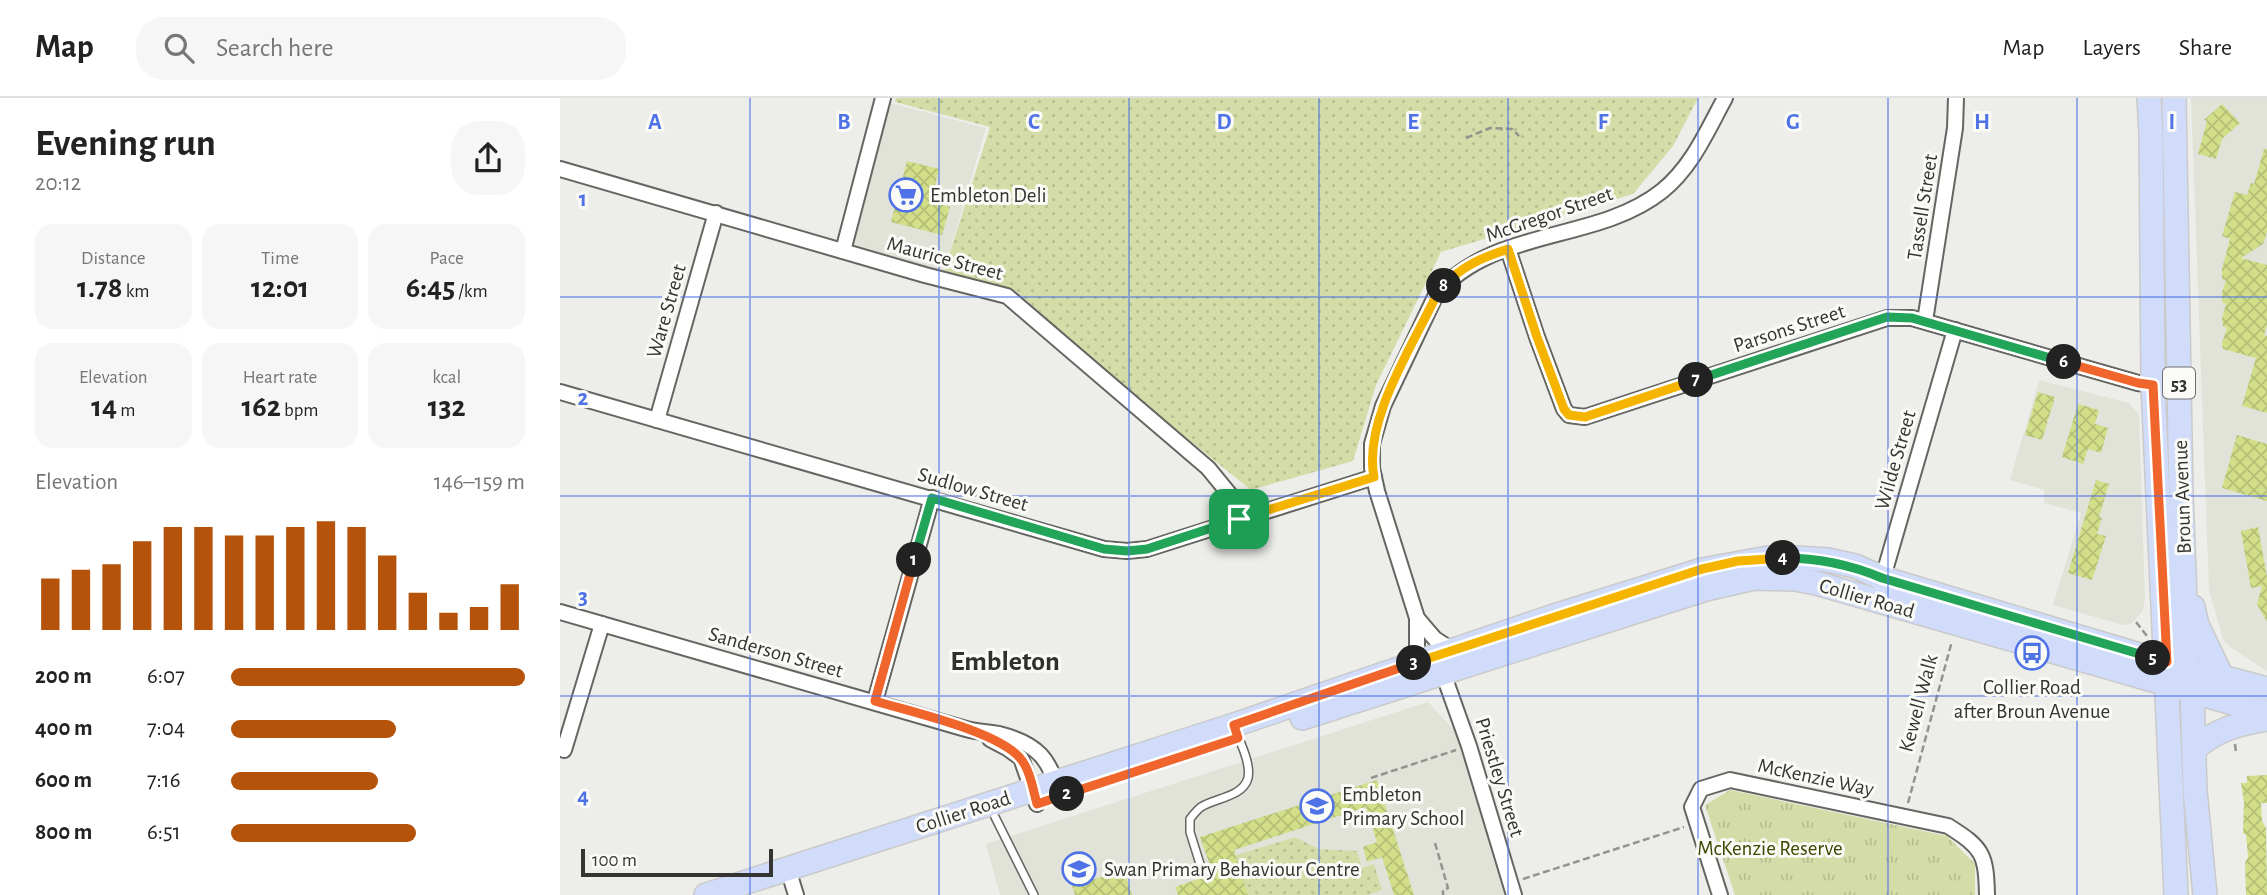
<!DOCTYPE html>
<meta charset="utf-8">
<style>
body{margin:0;font-family:"Alegreya Sans",sans-serif;background:#f6f6f6;color:#222;height:100vh;display:flex;flex-direction:column;font-size:26px;white-space:nowrap}
*{box-sizing:border-box;margin:0}
p{font-size:23px;color:#767676}
.icon{flex:none;width:38px;height:38px;fill:none;stroke:currentColor;stroke-width:2;stroke-linecap:round;stroke-linejoin:round}
.map{position:relative;flex:1;overflow:hidden}
.sheet{display:flex;flex-direction:column;background:#fff;width:560px}
.sheet>*{flex:none}
.scale{position:absolute;left:21px;bottom:18px;width:192px;box-sizing:border-box;padding-left:7px;border:4px solid #343432;border-top:0;font-size:19px;line-height:24px;white-space:nowrap;color:#343432;-webkit-text-stroke:5px #fafbf7;paint-order:stroke}
.pin{position:absolute;display:grid;place-items:center;width:60px;height:60px;color:#fff;margin:-30px;border-radius:14px;box-shadow:0 4px 10px #0006}
.km{position:absolute;width:35px;height:35px;margin:-18px;border-radius:50%;background:#222;color:#fff;font-size:19px;line-height:35px;text-align:center}
.round{display:grid;place-items:center;flex:none;width:74px;height:74px;border-radius:28px;background:#f6f6f6}
.head{display:flex;align-items:center;justify-content:space-between;height:119px;padding:0 35px}
h1{font-size:38px;font-weight:600;line-height:52px}
.metrics{display:grid;grid-template-columns:repeat(3,1fr);gap:10px;height:119px;padding:7px 35px}
.metrics div{display:grid;align-content:center;border-radius:18px;background:#f6f6f6;text-align:center}
.metrics b{font-size:30px;font-weight:600}
.metrics small{font-size:19px;font-weight:400}
.metrics p{font-size:19px}
.chart{height:196px;padding:14px 35px}
.chart p{display:flex;justify-content:space-between}
.chart svg{width:100%;height:126px;margin-top:7px;stroke:#b45309;stroke-width:6}
ul{padding:0 35px;list-style:none;font-size:23px}
li{display:grid;grid-template-columns:112px 84px 1fr;align-items:center;height:52px}
li i{height:18px;border-radius:9px;background:#b45309}
header{display:flex;align-items:center;gap:42px;box-sizing:border-box;height:98px;padding:0 35px;background:#fff;border-bottom:2px solid #e0e0e0}
header strong{font-size:33px}
nav{display:flex;gap:38px;margin-inline-start:auto;font-size:24px}
.search{width:490px;height:63px;background:#f6f6f6;display:flex;align-items:center;gap:18px;box-sizing:border-box;padding:0 24px;border-radius:28px;color:#767676;font-size:26px}
main{display:flex;flex:1;min-height:0}
.map>svg:first-child{display:block}
.built{fill:#e1e3d9}
.grass{fill:url(#grass-dots)}
.park{fill:url(#park-tufts)}
.building{fill:url(#building-cross-hatch)}
.lines{fill:none;stroke-linecap:round;stroke-linejoin:round}
.lane-casing{stroke:#656662;stroke-width:10}
.street-casing{stroke:#656662;stroke-width:18}
.primary-casing{stroke:#cacaca;stroke-width:26}
.path{stroke:#939390;stroke-width:2.5;stroke-dasharray:7 3.5;stroke-linecap:butt}
.lane{stroke:#fff;stroke-width:7}
.street{stroke:#fff;stroke-width:14}
.primary{stroke:#d0dcfa;stroke-width:23}
.split-1-casing{stroke:#fff;stroke-width:14}
.split-2-casing{stroke:#fff;stroke-width:14}
.split-3-casing{stroke:#fff;stroke-width:14}
.split-4-casing{stroke:#fff;stroke-width:14}
.split-5-casing{stroke:#fff;stroke-width:14}
.split-6-casing{stroke:#fff;stroke-width:14}
.split-7-casing{stroke:#fff;stroke-width:14}
.split-8-casing{stroke:#fff;stroke-width:14}
.split-9-casing{stroke:#fff;stroke-width:14}
.split-1{stroke:#22a559;stroke-width:9}
.split-2{stroke:#f0652b;stroke-width:9}
.split-3{stroke:#f0652b;stroke-width:9}
.split-4{stroke:#f5b400;stroke-width:9}
.split-5{stroke:#22a559;stroke-width:9}
.split-6{stroke:#f0652b;stroke-width:9}
.split-7{stroke:#22a559;stroke-width:9}
.split-8{stroke:#f5b400;stroke-width:9}
.split-9{stroke:#f5b400;stroke-width:9}
.grid{fill:none;stroke:#4f73e6;stroke-width:2;stroke-opacity:0.55}
.labels{text-anchor:middle;stroke-width:6;stroke-linejoin:round;paint-order:stroke}
.shield{fill:#fafbf7;stroke:#6f706d;stroke-width:2}
.shield-label{font-size:19px;font-weight:bold;fill:#343432}
.poi-label{font-size:21px;fill:#343432;stroke:#fafbf7;text-anchor:start}
.street-label{font-size:21px;fill:#343432;stroke:#fafbf7}
.park-label{font-size:21px;fill:#3f4501;stroke:#fafbf7}
.district-label{font-size:28px;font-weight:bold;fill:#30302d;stroke:#fafbf7}
.grid-label{font-size:23px;text-anchor:middle;font-weight:bold;fill:#4f73e6;stroke:#fafbf7;stroke-width:6;stroke-linejoin:round;paint-order:stroke}
</style>
<header>
<strong>Map</strong>
<div class="search"><svg class="icon" aria-label="search" viewBox="0 0 24 24"><circle cx="10" cy="10" r="6"/><path d="M15 15l6 6"/></svg>Search here</div>
<nav><a>Map</a><a>Layers</a><a>Share</a></nav>
</header>
<main>
<section class="sheet">
<div class="head"><div><h1>Evening run</h1><p>20:12</p></div><a class="round"><svg class="icon" aria-label="share" viewBox="0 0 24 24"><path d="M12 15V3M7 8l5-5 5 5M5 13v7h14v-7"/></svg></a></div>
<div class="metrics">
<div><p>Distance</p><b>1.78<small> km</small></b></div>
<div><p>Time</p><b>12:01</b></div>
<div><p>Pace</p><b>6:45<small> /km</small></b></div>
</div>
<div class="metrics">
<div><p>Elevation</p><b>14<small> m</small></b></div>
<div><p>Heart rate</p><b>162<small> bpm</small></b></div>
<div><p>kcal</p><b>132</b></div>
</div>
<div class="chart"><p><span>Elevation</span>146–159 m</p>
<svg viewBox="0 0 160 44" preserveAspectRatio="none"><path d="M5 44V26M15 44V23M25 44V21M35 44V13M45 44V8M55 44V8M65 44V11M75 44V11M85 44V8M95 44V6M105 44V8M115 44V18M125 44V31M135 44V38M145 44V36M155 44V28"/></svg>
</div>
<ul>
<li><b>200 m</b>6:07<i style="width:100%"></i></li>
<li><b>400 m</b>7:04<i style="width:56%"></i></li>
<li><b>600 m</b>7:16<i style="width:50%"></i></li>
<li><b>800 m</b>6:51<i style="width:63%"></i></li>
</ul>
</section>
<div class="map">
<svg width="1707" height="797" viewBox="0 0 1707 797">
<defs>
<pattern id="grass-dots" width="8" height="8" patternUnits="userSpaceOnUse" patternTransform="scale(1.75)"><rect width="8" height="8" fill="#d4dda8"/><path d="M2 2h.1M6 6h.1" fill="none" stroke="#b7be91" stroke-width="1.8" stroke-linecap="round"/></pattern>
<pattern id="park-tufts" width="24" height="20" patternUnits="userSpaceOnUse" patternTransform="scale(1.75)"><rect width="24" height="20" fill="#d4dda8"/><path d="M3 7l-1-3M5 7V3M7 7l1-3M15 17l-1-3M17 17v-4M19 17l1-3" fill="none" stroke="#b7be91"/></pattern>
<pattern id="building-cross-hatch" width="8" height="8" patternUnits="userSpaceOnUse" patternTransform="scale(1.75)"><rect width="8" height="8" fill="#d2de88"/><path d="M0 0l8 8M0 8l8-8" fill="none" stroke="#b5bf76"/></pattern>
</defs>
<rect width="100%" height="100%" fill="#edeeea"/>
<g class="built">
<path d="M1631,0h76v573l-38,-25 -6,-7 -14,-48z"/>
<path d="M322,3l104,27 -45,153 -98,-30z"/>
<path d="M1479,282l90,23 10,12 6,184 -2,12 -12,13 -8,1 -70,-20 28,-92 -37,-10v-13l-34,-10z"/>
<path d="M868,604l41,44 45,149h-514l-14,-51z"/>
</g>
<g class="grass">
<path d="M336,0h802l-25,48 -40,48 -192,58 -65,133 -23,76 -102,29 -119,-96 -116,-103 -72,-20 46,-144 -95,-25z"/>
<path d="M735,739l24,12 38,2 5,17 12,-4 8,26 -15,5h-119l-12,-40z"/>
</g>
<path class="park" d="M1170,692l217,46 28,28v31h-240l-30,-90z"/>
<g class="building">
<path d="M1662,6l18,19 -18,16 -6,20 -18,-5 9,-33 -3,-1z"/>
<path d="M1704,51h3v83l-4,12 -22,14 26,7v60l-3,10 3,1v77l-25,-7 14,-48 -33,-9 -1,-6 5,-15 -4,-2 -1,-8 4,-14 -4,-2v-10l4,-12 -4,-1v-10l8,-30 -8,-3 13,-44 12,3 4,-12 3,1z"/>
<path d="M347,63l32,8 -8,33 19,5 -8,28 -51,-13z"/>
<path d="M1478,294l17,5 -13,43 -17,-5z"/>
<path d="M1518,306l21,6 -4,14 13,4 -7,25 -13,-4 -5,15 -21,-7z"/>
<path d="M1677,337l30,9v57l-45,-13z"/>
<path d="M1536,382l13,4 -10,33 3,1 -5,16 9,2 -14,44 -24,-7z"/>
<path d="M1698,429l9,50v45l-10,-18 5,-18 -11,2 -10,-57z"/>
<path d="M1707,677v28h-6l1,18 4,7 1,67h-21l-1,-32 3,-6 -2,-23h-3l1,-32 -3,-19h6v-7z"/>
<path d="M817,682l37,115h-20l-12,-38 -15,5 -4,-15 14,-5 -11,-35 -132,43 14,45h-70l-3,-8 38,-13 -13,-37z"/>
<path d="M564,772l8,25h-57l-3,-9z"/>
</g>
<g class="lines">
<defs>
<g id="lane">
<path d="M435,719l39,78"/>
<path d="M640,766l-10,-32v-13c3,-4 7,-9 11,-12 14,-9 42,-10 47,-29 3,-15 -8,-36 -13,-49"/>
</g>
<g id="street">
<path d="M0,71l365,106 82,21 201,172 23,28 8,23"/>
<path d="M948,151l29,88 27,72 5,6 16,2 302,-99h25l226,65 15,2"/>
<path d="M283,153l40,-153"/>
<path d="M1365,223l30,-193 1,-30"/>
<path d="M0,294l544,157 23,2 20,-2 227,-72"/>
<path d="M97,322l59,-207"/>
<path d="M1321,486l74,-254"/>
<path d="M0,514l406,117c11,3 22,3 33,5 40,10 50,25 62,62"/>
<path d="M857,520l18,21 17,11"/>
<path d="M849,567l8,-16v-31l-40,-127 -5,-23v-24l11,-38 53,-111c56,-68 161,-52 226,-104 30,-24 45,-60 63,-93"/>
<path d="M883,575l26,73 45,149"/>
<path d="M315,603l57,-203"/>
<path d="M430,641l17,9 14,10 16,46"/>
<path d="M4,652l38,-126"/>
<path d="M228,771l8,26"/>
<path d="M1160,797l-28,-88 9,-18 29,-9 218,46c35,22 38,28 39,69"/>
</g>
<g id="primary">
<path d="M1589,0l2,35 2,252 23,510"/>
<path d="M1614,0l7,396 6,157 5,40 3,99 10,105"/>
<path d="M1633,509l4,18 25,52"/>
<path d="M742,620l404,-129 48,-11 41,1 21,4 451,130"/>
<path d="M1635,651c19,-19 46,-26 72,-30"/>
<path d="M146,797l528,-170 317,-108 151,-47 66,-12h29l31,2 27,6 27,12 264,79 121,32"/>
</g>
</defs>
<use href="#lane" class="lane-casing"/>
<use href="#street" class="street-casing"/>
<use href="#primary" class="primary-casing"/>
<g class="path">
<path d="M906,40l24,-10 22,1 7,7"/>
<path d="M1576,524l11,14"/>
<path d="M1675,646l1,9"/>
<path d="M811,680l85,-28"/>
<path d="M1348,705l44,-162"/>
<path d="M875,745l13,45 -5,2v5"/>
<path d="M963,781l161,-52"/>
</g>
<use href="#lane" class="lane"/>
<use href="#street" class="street"/>
<use href="#primary" class="primary"/>
</g>
<g class="lines">
<defs>
<path id="split-1" d="M354,462l18,-62 172,51 23,2 20,-2 92,-30"/>
<path id="split-2" d="M354,462l-39,141c36,11 122,30 145,57 10,11 13,32 17,46l30,-10"/>
<path id="split-3" d="M507,696l171,-56 -4,-13 180,-62"/>
<path id="split-4" d="M854,565l288,-94 36,-8 45,-3"/>
<path id="split-5" d="M1223,460c36,0 66,6 99,20l271,80"/>
<path id="split-6" d="M1504,264l74,21 15,2 14,277 -14,-4"/>
<path id="split-7" d="M1136,282l191,-63 25,1 152,44"/>
<path id="split-8" d="M884,188c17,-20 40,-29 64,-37l29,88 27,72 5,6 16,2 111,-37"/>
<path id="split-9" d="M679,421l135,-42c-11,-56 38,-130 62,-181l8,-10"/>
</defs>
<use href="#split-1" class="split-1-casing"/>
<use href="#split-2" class="split-2-casing"/>
<use href="#split-3" class="split-3-casing"/>
<use href="#split-4" class="split-4-casing"/>
<use href="#split-5" class="split-5-casing"/>
<use href="#split-6" class="split-6-casing"/>
<use href="#split-7" class="split-7-casing"/>
<use href="#split-8" class="split-8-casing"/>
<use href="#split-9" class="split-9-casing"/>
<use href="#split-1" class="split-1"/>
<use href="#split-2" class="split-2"/>
<use href="#split-3" class="split-3"/>
<use href="#split-4" class="split-4"/>
<use href="#split-5" class="split-5"/>
<use href="#split-6" class="split-6"/>
<use href="#split-7" class="split-7"/>
<use href="#split-8" class="split-8"/>
<use href="#split-9" class="split-9"/>
</g>
<path class="grid" d="M190,0v797M379,0v797M569,0v797M759,0v797M948,0v797M1138,0v797M1328,0v797M1517,0v797M0,199h1707M0,398h1707M0,598h1707"/>
<defs>
<symbol id="supermarket-ring" viewBox="-11 -11 22 22"><circle r="9.5" fill="#fafbf7" stroke="#4f73e6" stroke-width="1.5"/><path d="M-6-5.5h2.5l.6 2H6L4.5 2H-2.5L-4.4-4H-6ZM-1.5 3.2a1.3 1.3 0 1 0 .1 0ZM3 3.2a1.3 1.3 0 1 0 .1 0Z" fill="#4f73e6"/></symbol>
<symbol id="bus-ring" viewBox="-11 -11 22 22"><circle r="9.5" fill="#fafbf7" stroke="#4f73e6" stroke-width="1.5"/><path d="M-5-6H5V4H4V6H2V4H-2V6H-4V4H-5ZM-3.5-4V0h7V-4ZM-3.5 1.2v1.5H-2V1.2ZM2 1.2v1.5H3.5V1.2Z" fill="#4f73e6"/></symbol>
<symbol id="school-ring" viewBox="-11 -11 22 22"><circle r="9.5" fill="#fafbf7" stroke="#4f73e6" stroke-width="1.5"/><path d="M0-5L7-2L0 1L-7-2ZM-4 1L0 2.5L4 1V4Q0 6-4 4Z" fill="#4f73e6"/></symbol>
</defs>
<g fill-rule="evenodd">
<use href="#supermarket-ring" x="327" y="78" width="38" height="38"/>
<use href="#bus-ring" x="1453" y="536" width="38" height="38"/>
<use href="#school-ring" x="738" y="689" width="38" height="38"/>
<use href="#school-ring" x="500" y="752" width="38" height="38"/>
</g>
<g class="labels">
<rect class="shield" x="1603" y="269.5" width="32" height="31" rx="5"/>
<g class="shield-label">
<text x="1619" y="292">53</text>
</g>
<g class="poi-label">
<text x="370" y="104">Embleton Deli</text>
<text x="1472" y="596" text-anchor="middle">Collier Road<tspan x="1472" dy="24">after Broun Avenue</tspan></text>
<text x="782" y="703">Embleton<tspan x="782" dy="24">Primary School</tspan></text>
<text x="544" y="778">Swan Primary Behaviour Centre</text>
</g>
<g class="street-label">
<text transform="translate(1362 109) rotate(-81)" y="7">Tassell Street</text>
<text transform="translate(989 116) rotate(-19)" y="7">McGregor Street</text>
<text transform="translate(385 160) rotate(15)" y="7">Maurice Street</text>
<text transform="translate(106 213) rotate(-74)" y="7">Ware Street</text>
<text transform="translate(1229 230) rotate(-18)" y="7">Parsons Street</text>
<text transform="translate(1335 362) rotate(-74)" y="7">Wilde Street</text>
<text transform="translate(413 391) rotate(16)" y="7">Sudlow Street</text>
<text transform="translate(1622 399) rotate(-92)" y="7">Broun Avenue</text>
<text transform="translate(1307 500) rotate(16)" y="7">Collier Road</text>
<text transform="translate(216 554) rotate(16)" y="7">Sanderson Street</text>
<text transform="translate(1358 605) rotate(-75)" y="7">Kewell Walk</text>
<text transform="translate(940 679) rotate(73)" y="7">Priestley Street</text>
<text transform="translate(1256 679) rotate(12)" y="7">McKenzie Way</text>
<text transform="translate(403 714) rotate(-18)" y="7">Collier Road</text>
</g>
<g class="park-label">
<text x="1210" y="757">McKenzie Reserve</text>
</g>
<g class="district-label">
<text x="445" y="572">Embleton</text>
</g>
</g>
<g class="grid-label">
<text x="95" y="31">A</text>
<text x="284" y="31">B</text>
<text x="474" y="31">C</text>
<text x="664" y="31">D</text>
<text x="853" y="31">E</text>
<text x="1043" y="31">F</text>
<text x="1233" y="31">G</text>
<text x="1422" y="31">H</text>
<text x="1612" y="31">I</text>
<text x="23" y="108">1</text>
<text x="23" y="307">2</text>
<text x="23" y="506">3</text>
<text x="23" y="705">4</text>
</g>
</svg>
<div class="scale">100 m</div>
<div class="pin" style="left:679px;top:421px;background:#1e9e55"><svg class="icon" aria-label="arrive" viewBox="0 0 24 24"><path d="M6 21V4h12l-3 4 3 4H6"/></svg></div>
<b class="km" style="left:354px;top:462px">1</b>
<b class="km" style="left:507px;top:696px">2</b>
<b class="km" style="left:854px;top:565px">3</b>
<b class="km" style="left:1223px;top:460px">4</b>
<b class="km" style="left:1593px;top:560px">5</b>
<b class="km" style="left:1504px;top:264px">6</b>
<b class="km" style="left:1136px;top:282px">7</b>
<b class="km" style="left:884px;top:188px">8</b>
</div>
</main>
